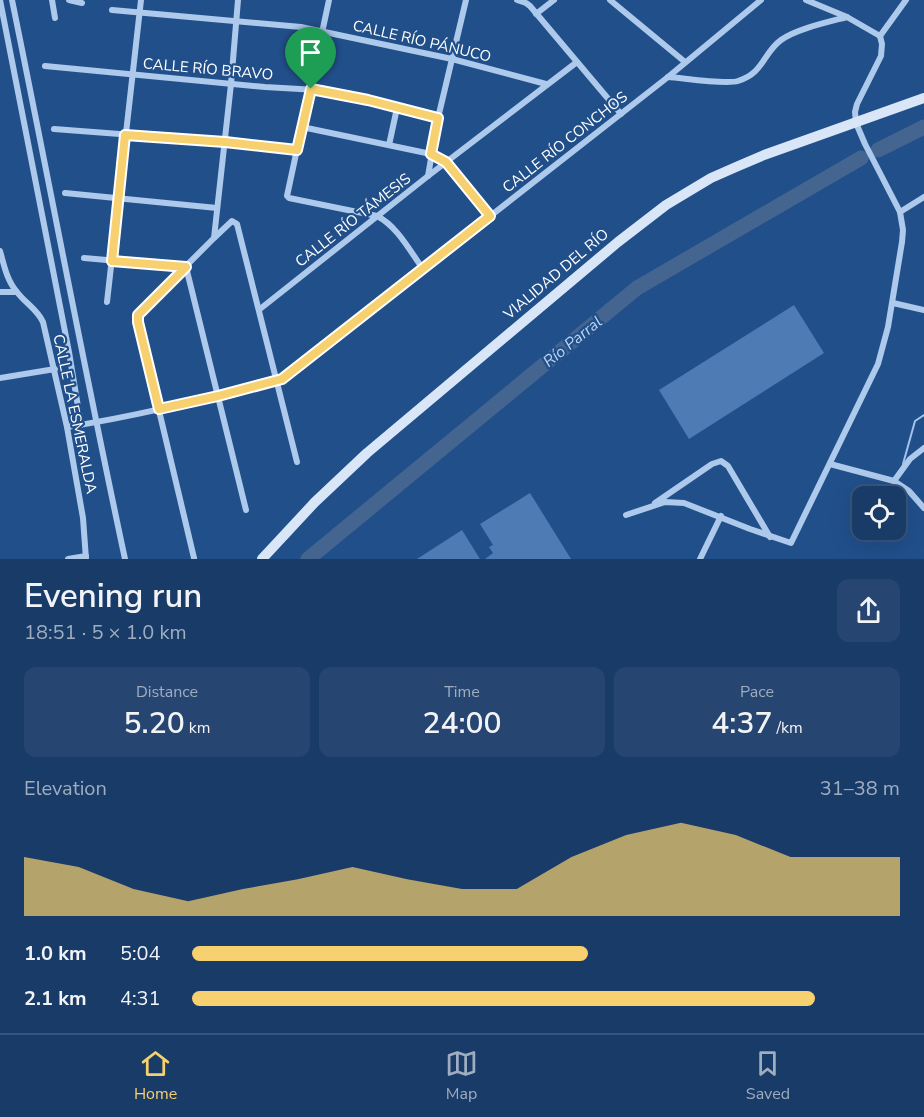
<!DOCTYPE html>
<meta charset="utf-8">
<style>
body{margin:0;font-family:"Nunito Sans",sans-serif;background:#264671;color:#f1f3f6;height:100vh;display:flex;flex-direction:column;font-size:22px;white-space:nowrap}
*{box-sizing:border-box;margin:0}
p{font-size:20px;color:#9fadc0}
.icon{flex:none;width:33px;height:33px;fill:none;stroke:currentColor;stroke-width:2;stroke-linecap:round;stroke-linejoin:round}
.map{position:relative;height:559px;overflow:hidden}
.details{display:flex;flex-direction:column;background:#193b68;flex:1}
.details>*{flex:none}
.controls{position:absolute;left:852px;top:486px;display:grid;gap:12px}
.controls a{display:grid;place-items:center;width:54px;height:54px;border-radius:12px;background:#193b68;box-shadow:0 6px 24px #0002,0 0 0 2px #37557c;font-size:30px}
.pin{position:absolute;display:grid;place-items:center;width:51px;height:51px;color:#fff;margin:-62px -26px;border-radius:50% 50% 50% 0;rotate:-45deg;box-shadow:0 0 6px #0007}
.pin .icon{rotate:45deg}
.round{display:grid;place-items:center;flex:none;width:63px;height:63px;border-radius:12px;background:#264671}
.head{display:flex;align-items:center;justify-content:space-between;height:102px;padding:0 24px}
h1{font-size:33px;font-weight:600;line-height:45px}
.figures{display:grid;grid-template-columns:repeat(3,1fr);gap:9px;height:102px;padding:6px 24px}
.figures div{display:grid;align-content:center;border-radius:12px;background:#264671;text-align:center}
.figures b{font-size:30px;font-weight:600}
.figures small{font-size:16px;font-weight:400}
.figures p{font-size:16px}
.chart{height:168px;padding:12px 24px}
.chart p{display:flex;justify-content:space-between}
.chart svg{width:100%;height:108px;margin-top:6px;fill:#f7d06f;opacity:.7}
ul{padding:0 24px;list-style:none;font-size:20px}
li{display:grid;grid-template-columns:96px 72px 1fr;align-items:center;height:45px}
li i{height:15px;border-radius:8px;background:#f7d06f}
.tabs{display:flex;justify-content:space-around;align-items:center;height:84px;border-top:2px solid #37557c;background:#193b68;font-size:16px;color:#9fadc0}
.tabs a{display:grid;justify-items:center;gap:3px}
.tabs .selected{color:#f7d06f}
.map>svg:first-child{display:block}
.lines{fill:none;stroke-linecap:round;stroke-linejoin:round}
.stream{stroke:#a1c4ec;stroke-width:2}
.river{stroke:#44658f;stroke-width:15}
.building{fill:#4e7bb3}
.minor{stroke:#adc9eb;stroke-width:6}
.secondary{stroke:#d9e6f8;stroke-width:10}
.route-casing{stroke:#fff;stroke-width:12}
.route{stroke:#f7d06f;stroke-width:8}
.labels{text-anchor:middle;stroke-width:4.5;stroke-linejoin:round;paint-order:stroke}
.street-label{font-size:15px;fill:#fff;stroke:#214f8a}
.water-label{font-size:16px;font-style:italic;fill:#b9d3f2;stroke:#214f8a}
</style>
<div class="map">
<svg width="924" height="559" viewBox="0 0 924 559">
<rect width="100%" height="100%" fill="#214f8a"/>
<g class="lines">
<path class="stream" d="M903,464l12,-43 9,-6"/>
<g class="river">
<path d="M878,150l46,-23"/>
<path d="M308,559l329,-271 224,-130"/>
</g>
</g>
<g class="building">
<path d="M794,305l30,48 -135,86 -30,-49z"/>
<path d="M530,493l41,66h-86l8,-6 -4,-6 4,-2 -13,-21z"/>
<path d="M462,530l18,29h-63z"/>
</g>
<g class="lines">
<g class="minor">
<path d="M0,0l69,352 12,73"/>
<path d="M12,0c38,186 73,373 113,559"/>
<path d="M52,0l3,18"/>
<path d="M69,0l13,3"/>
<path d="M329,0l-42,196 2,2 88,18c20,10 33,35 46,53"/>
<path d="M517,0l9,3 4,3 91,108"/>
<path d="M610,0l75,62"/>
<path d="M806,0l41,17 33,19"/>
<path d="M112,10l189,17 151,32 94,25"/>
<path d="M536,14l18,-14"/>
<path d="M880,36l26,-36"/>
<path d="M45,66l220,21 52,3 51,10 70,18"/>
<path d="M668,77c15,1 57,8 70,4 26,-8 25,-28 43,-41 15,-11 47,-18 66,-23"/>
<path d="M302,127l129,27 15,8 44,54"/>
<path d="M54,129l171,13 72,8"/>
<path d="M389,145l8,-37"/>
<path d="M428,176l10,-58 28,-118"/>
<path d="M65,193l152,15"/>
<path d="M900,212l24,-15"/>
<path d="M214,238l17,-154 7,-84"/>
<path d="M0,251c4,14 7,30 17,41 8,11 20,17 26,30l24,105 16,91 3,41"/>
<path d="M84,258l102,9 60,243"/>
<path d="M0,292h16"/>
<path d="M107,302l34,-302"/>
<path d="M893,303l31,7"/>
<path d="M260,309l168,-133 149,-114"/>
<path d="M0,378l55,-9"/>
<path d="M67,427c71,-11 141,-29 211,-46l4,-2 386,-302 93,-77"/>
<path d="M830,464l64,17 15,10 15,17"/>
<path d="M894,481l16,-22 14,-11"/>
<path d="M655,503l57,-39 9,-3 7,5 42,71"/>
<path d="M626,515l39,-13 19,1 66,26 41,14 87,-179 10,-37 14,-85 1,-12 -3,-18 -35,-68 -9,-21 -1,-11 2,-8 24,-48 1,-12 -2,-8"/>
<path d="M194,558l-57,-240 3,-6 74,-74 18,-17 5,3 60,238"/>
<path d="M68,559l18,-3"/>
<path d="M700,559l21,-43"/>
</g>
<path class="secondary" d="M262,559l53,-57 52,-49 251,-211 48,-37 45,-27 25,-11 28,-12 160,-57"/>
</g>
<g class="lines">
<defs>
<path id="route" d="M311,89l57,11 70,18 -7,36 15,8 44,54 -208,163 -64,17 -59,13 -21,-87v-7l48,-48 -74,-6 13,-126 100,7 72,8z"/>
</defs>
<use href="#route" class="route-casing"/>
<use href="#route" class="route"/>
</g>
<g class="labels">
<g class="street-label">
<text transform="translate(422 41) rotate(13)" y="5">CALLE RÍO PÁNUCO</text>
<text transform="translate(208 69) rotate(5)" y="5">CALLE RÍO BRAVO</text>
<text transform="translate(565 142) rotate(-38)" y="5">CALLE RÍO CONCHOS</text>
<text transform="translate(353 220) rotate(-38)" y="5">CALLE RÍO TÁMESIS</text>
<text transform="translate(556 274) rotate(-40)" y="5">VIALIDAD DEL RÍO</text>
<text transform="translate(75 414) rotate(78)" y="5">CALLE LA ESMERALDA</text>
</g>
<g class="water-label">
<text transform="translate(572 341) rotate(-39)" y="6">Río Parral</text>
</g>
</g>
</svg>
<div class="controls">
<a><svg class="icon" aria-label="locate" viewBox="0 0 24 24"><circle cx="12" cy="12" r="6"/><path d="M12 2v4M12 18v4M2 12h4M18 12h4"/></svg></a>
</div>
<div class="pin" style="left:311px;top:89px;background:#1e9e55"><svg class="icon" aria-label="arrive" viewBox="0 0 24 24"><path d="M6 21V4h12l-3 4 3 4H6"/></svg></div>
</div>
<section class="details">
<div class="head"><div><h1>Evening run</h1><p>18:51 · 5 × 1.0 km</p></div><a class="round"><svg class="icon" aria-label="share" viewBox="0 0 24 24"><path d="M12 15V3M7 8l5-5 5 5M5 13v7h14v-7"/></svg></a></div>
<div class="figures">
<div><p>Distance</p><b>5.20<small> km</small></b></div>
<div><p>Time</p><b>24:00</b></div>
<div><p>Pace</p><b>4:37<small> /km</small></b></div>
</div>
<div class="chart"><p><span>Elevation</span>31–38 m</p>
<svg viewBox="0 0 160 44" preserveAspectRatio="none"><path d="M0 44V20L10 24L20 33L30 38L40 33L50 29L60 24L70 29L80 33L90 33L100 20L110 11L120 6L130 11L140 20L150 20L160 20V44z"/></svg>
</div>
<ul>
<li><b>1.0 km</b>5:04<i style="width:56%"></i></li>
<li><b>2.1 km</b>4:31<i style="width:88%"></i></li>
</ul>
</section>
<nav class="tabs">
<a class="selected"><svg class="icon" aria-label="home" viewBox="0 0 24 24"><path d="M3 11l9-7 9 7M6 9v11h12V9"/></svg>Home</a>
<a><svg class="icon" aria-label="map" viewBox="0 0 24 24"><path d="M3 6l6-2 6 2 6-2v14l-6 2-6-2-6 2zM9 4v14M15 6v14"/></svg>Map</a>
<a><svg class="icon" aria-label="saved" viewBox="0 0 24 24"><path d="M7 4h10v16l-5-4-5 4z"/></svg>Saved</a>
</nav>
